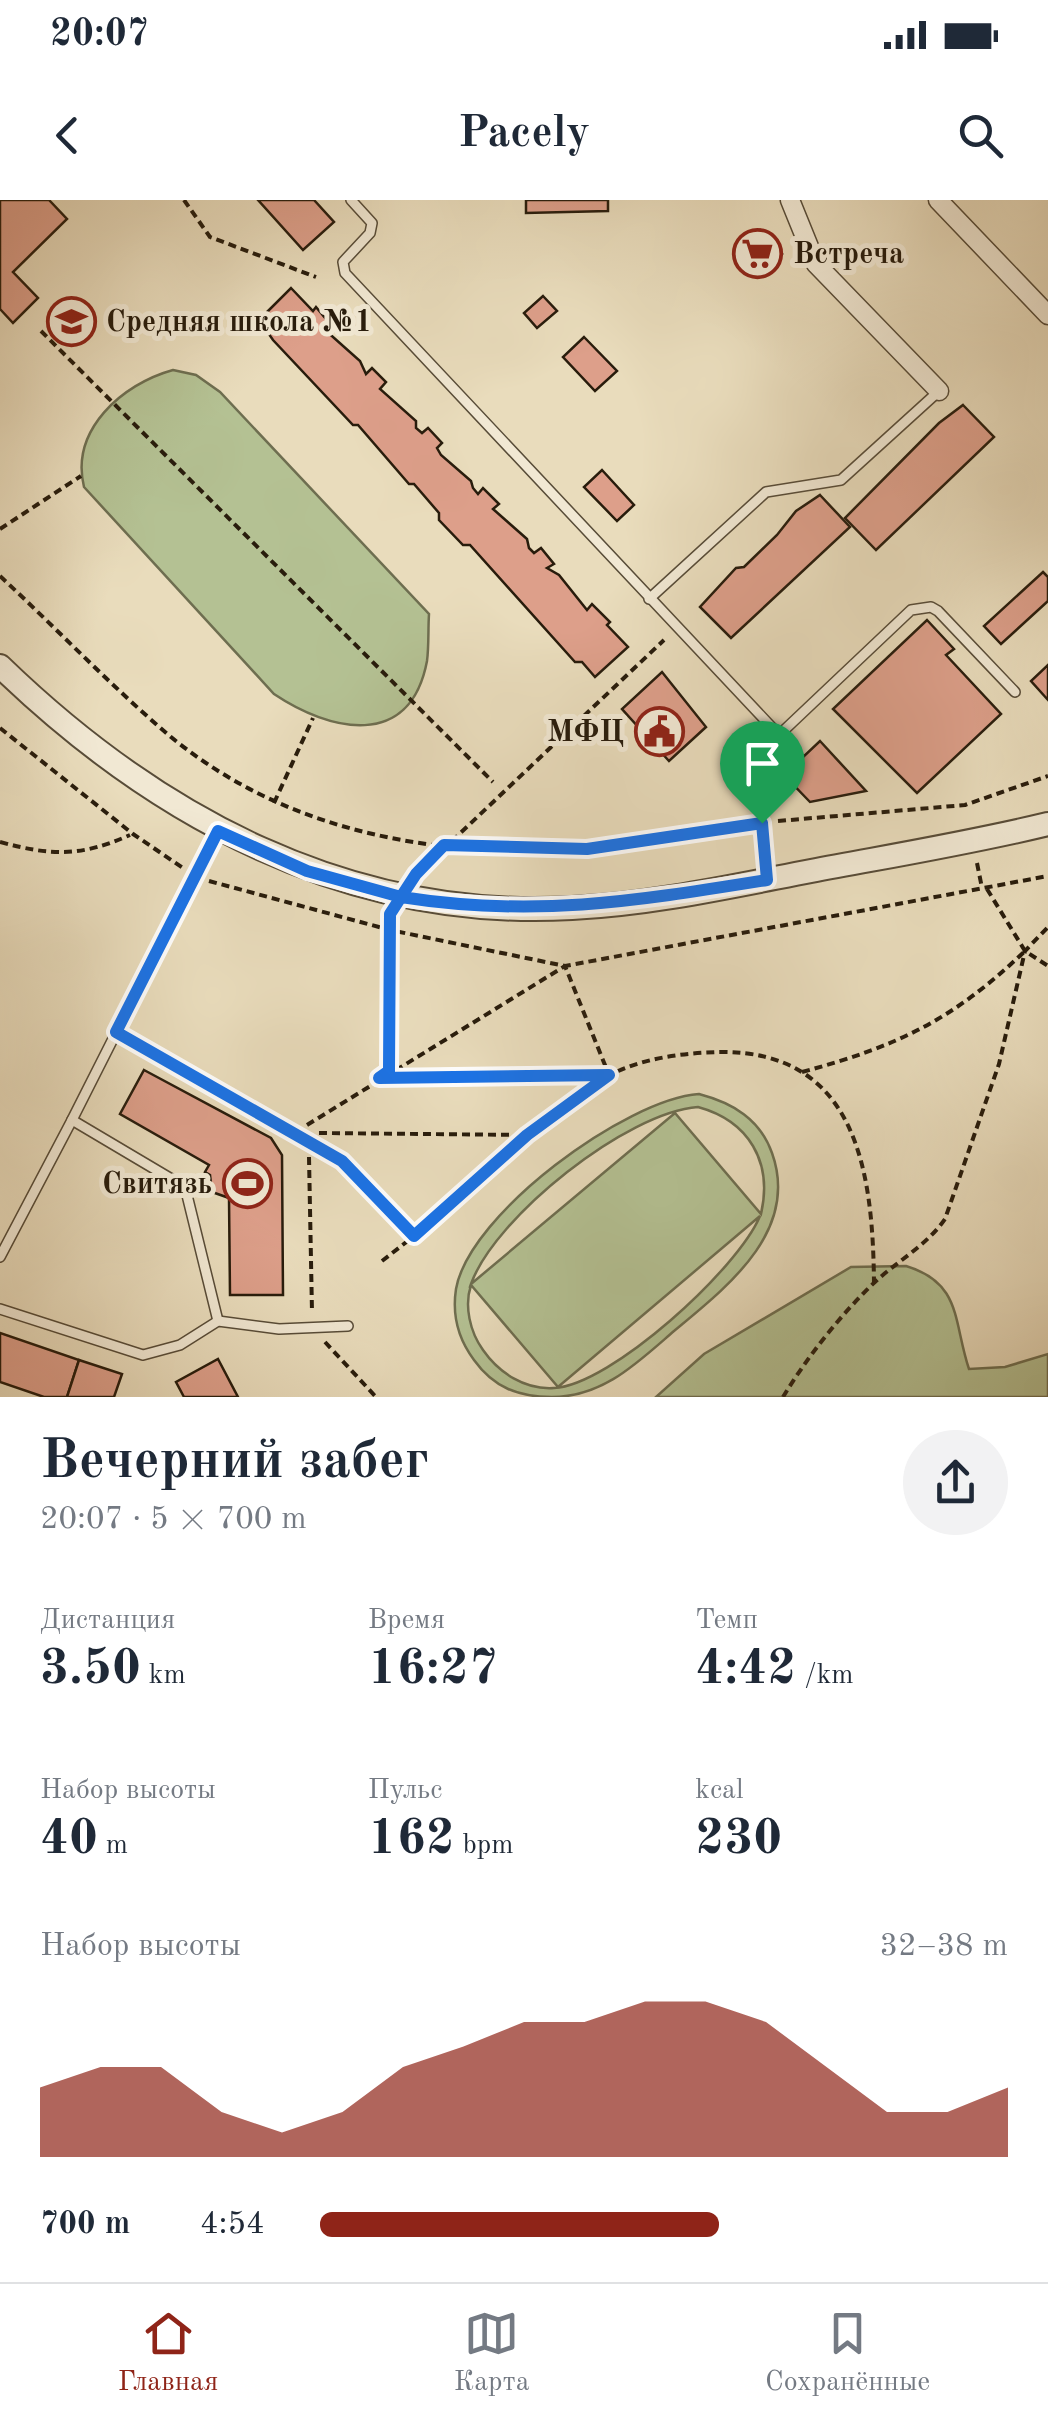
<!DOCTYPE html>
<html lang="ru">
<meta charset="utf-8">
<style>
body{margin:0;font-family:"Old Standard TT",serif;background:#f2f2f3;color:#1f2937;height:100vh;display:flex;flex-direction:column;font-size:38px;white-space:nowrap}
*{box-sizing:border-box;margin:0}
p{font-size:32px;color:#747a83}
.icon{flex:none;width:55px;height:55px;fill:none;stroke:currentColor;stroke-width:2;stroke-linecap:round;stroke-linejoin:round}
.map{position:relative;height:1197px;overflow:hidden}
.drawer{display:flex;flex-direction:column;background:#fff;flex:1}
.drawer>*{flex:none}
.pin{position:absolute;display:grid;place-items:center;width:85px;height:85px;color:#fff;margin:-102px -42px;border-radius:50% 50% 50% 0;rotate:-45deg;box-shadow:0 0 10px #0007}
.pin .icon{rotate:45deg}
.round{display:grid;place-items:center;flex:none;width:105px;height:105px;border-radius:52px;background:#f2f2f3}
.headline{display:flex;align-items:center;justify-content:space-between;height:170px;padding:0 40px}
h1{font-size:55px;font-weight:700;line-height:75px}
.metrics{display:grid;grid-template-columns:repeat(3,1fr);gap:15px;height:170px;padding:10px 40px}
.metrics div{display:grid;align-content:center}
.metrics b{font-size:50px;font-weight:700}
.metrics small{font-size:28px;font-weight:400}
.metrics p{font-size:28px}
.chart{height:280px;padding:20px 40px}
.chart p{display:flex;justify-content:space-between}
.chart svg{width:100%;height:180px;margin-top:10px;fill:#8f2418;opacity:.7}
ul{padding:0 40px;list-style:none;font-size:32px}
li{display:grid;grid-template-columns:160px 120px 1fr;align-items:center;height:75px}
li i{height:25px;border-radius:12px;background:#8f2418}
.status{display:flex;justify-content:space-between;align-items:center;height:70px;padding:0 50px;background:#fff;direction:ltr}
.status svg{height:28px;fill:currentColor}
header{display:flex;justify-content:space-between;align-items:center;height:130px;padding:0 40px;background:#fff;font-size:45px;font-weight:700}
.tabs{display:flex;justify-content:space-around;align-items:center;height:140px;border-top:2px solid #e0e1e3;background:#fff;font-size:28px;color:#747a83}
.tabs a{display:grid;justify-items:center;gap:5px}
.tabs .current{color:#8f2418}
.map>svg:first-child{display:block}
.green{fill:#b4c193;stroke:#6e6e50;stroke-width:2.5;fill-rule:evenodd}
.building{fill:#dd9f8a;stroke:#281c0c;stroke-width:2.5}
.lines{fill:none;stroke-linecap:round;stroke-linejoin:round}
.service-casing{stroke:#584c38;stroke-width:12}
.minor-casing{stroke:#584c38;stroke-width:21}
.tertiary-casing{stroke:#584c38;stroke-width:26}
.path{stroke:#281c0c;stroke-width:4;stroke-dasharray:8 5;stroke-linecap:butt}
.service{stroke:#f1e8d3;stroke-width:9}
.minor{stroke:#f1e8d3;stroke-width:18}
.tertiary{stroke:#f1e8d3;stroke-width:22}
.route-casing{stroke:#fff;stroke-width:20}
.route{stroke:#1a73e8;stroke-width:12}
.labels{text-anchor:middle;stroke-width:10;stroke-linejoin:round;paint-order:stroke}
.poi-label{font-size:30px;font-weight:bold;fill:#281c0c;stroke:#f1e8d3;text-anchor:start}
</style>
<div class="status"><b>20:07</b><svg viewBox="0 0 49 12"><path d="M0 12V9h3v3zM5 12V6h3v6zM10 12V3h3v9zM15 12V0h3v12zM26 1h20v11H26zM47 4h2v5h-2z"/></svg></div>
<header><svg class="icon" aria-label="back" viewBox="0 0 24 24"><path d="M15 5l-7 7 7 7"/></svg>Pacely<svg class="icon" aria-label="search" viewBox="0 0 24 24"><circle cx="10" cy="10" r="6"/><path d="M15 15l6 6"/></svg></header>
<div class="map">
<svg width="1048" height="1197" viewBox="0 0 1048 1197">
<rect width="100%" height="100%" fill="#e9dcbc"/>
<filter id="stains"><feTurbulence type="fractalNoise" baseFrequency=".002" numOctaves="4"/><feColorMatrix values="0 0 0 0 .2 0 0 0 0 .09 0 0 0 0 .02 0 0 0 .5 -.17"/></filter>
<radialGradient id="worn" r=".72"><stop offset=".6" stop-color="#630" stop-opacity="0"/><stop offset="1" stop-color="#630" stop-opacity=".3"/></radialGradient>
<g class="green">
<path d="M173,170l23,5 24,17 209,222c-1,15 0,32 -2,47 -17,90 -98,70 -153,33l-190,-207c-14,-57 38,-103 89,-117z"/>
<path d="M699,894c34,9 61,25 73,59 28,78 -45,134 -98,178 -37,32 -71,66 -122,66 -33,0 -58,-9 -78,-37 -15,-20 -22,-45 -18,-71 13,-75 170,-190 243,-195zM698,907c51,14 75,55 63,107l-86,-101 -204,171c24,-67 156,-172 227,-177zM760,1016c-22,53 -149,169 -206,172 -29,2 -55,-15 -71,-38 -13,-18 -19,-44 -12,-65l87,102z"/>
<path d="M906,1066c56,17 47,55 63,103l36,-2 43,-13v43h-392l48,-43 147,-87z"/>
</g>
<g class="building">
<path d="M0,0h49l18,19 -54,53 25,26 -25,25 -13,-14z"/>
<path d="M258,0h56l20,22 -31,28z"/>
<path d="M526,0h82v11l-82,2z"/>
<path d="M760,30l22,24 -20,18 -21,-25z"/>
<path d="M291,88l22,23 3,-4 14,17 -6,5 36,32 6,13 6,-6 14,14 -6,7 36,32v7l6,5 6,-5 14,15 -5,5 4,7 30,26 2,7 5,6 5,-6 16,16 -6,5 34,30 2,9 5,5 7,-5 13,16 -7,4 12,7 28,35 5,-6 18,18 -3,3 21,22 -33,30 -13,-15h-7l-105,-117h-7l-24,-25v-7l-25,-29h-5l-51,-59h-5l-80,-85 -14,-20z"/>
<path d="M543,96l14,15 -20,17 -13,-15z"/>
<path d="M584,137l33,34 -22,20 -32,-34z"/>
<path d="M963,205l31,32 -118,113 -31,-32 94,-95z"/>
<path d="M602,270l32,35 -17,16 -33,-34z"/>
<path d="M820,295l30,32 -119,111 -31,-31 36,-39 8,-1 33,-32 19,-24z"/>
<path d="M1043,372l5,5v24l-47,43 -17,-18z"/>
<path d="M927,420l27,29 -8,6 55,59 -84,79 -84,-84z"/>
<path d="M1048,465v35l-17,-19z"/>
<path d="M662,472l44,55 -37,34 -47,-52z"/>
<path d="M820,541l46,50 -56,11 -26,-27z"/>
<path d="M144,870l127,68 11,17 1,140h-53l-1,-97 -17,-6 -2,-17 -5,-3 4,-7 -89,-51z"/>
<path d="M0,1133l79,27 -12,37h-23l-44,-15z"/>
<path d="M218,1159l20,38h-54l-8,-15z"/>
<path d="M79,1160l43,14 -8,23h-47z"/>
</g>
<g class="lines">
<defs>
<g id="service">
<path d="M351,0l21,23 -2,10 -27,29 2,11 434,462 -17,73 5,69"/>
<path d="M649,399l117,-107 75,-12 98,-89"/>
<path d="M779,535l132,-125 20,-3 7,4 77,81"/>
<path d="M218,631l-146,289 113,67 33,134"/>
<path d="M116,832l193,109"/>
<path d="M0,1057l72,-137"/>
<path d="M0,1109l143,46 37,-10 38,-24 61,8 69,-3"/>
</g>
<g id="minor">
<path d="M790,0l26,64 123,127"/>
<path d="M938,0l110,115"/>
</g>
<path id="tertiary" d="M0,466c157,152 349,255 572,242 80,-4 161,-22 239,-37 79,-15 159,-28 237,-47"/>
</defs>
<use href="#service" class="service-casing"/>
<use href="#minor" class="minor-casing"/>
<use href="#tertiary" class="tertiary-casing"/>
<g class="path">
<path d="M184,0l26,37 106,40"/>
<path d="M41,131l452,451"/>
<path d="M0,329l81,-53"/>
<path d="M0,376c57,53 112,111 171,161 118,97 272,123 421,111 53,-4 104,-19 157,-24"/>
<path d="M0,528l133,106 50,34"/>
<path d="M274,603l39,-85"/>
<path d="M778,621l187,-16 83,-29"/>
<path d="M0,642c52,14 80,15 130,-7"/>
<path d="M977,663l5,25"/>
<path d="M414,677l250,-237"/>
<path d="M209,681l181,49 175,36 483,-90"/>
<path d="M987,689l38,62 23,15"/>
<path d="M389,870l1,-155"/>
<path d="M802,872c96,-26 151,-52 223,-121"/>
<path d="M307,925l258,-159 44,109 -230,3"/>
<path d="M319,933l208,2"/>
<path d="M322,949l19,12 73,75c61,-51 124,-123 194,-160 34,-18 74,-23 111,-24 139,-2 154,122 155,232"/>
<path d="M309,957l3,155"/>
<path d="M382,1061l32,-25"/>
<path d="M325,1142l51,55"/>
<path d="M783,1197c25,-41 58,-83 93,-116 23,-21 51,-36 69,-62l54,-155 26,-113 23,-24"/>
</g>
<use href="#service" class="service"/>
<use href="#minor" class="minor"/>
<use href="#tertiary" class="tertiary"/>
</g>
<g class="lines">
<defs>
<path id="route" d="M762,623l-175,26 -143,-4 -28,29 -15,23 -94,-26 -89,-40 -102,201 226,129 72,75 113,-101 82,-60 -230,3 10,-7 1,-157 11,-17c133,21 235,4 366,-17l-5,-57"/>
</defs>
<use href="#route" class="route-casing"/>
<use href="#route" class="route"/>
</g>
<defs>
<symbol id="supermarket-ring" viewBox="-11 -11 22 22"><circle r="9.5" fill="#f1e8d3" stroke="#8f2418" stroke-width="1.5"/><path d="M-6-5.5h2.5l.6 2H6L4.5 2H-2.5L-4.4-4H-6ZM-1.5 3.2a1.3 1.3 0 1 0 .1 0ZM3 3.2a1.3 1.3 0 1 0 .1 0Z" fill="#8f2418"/></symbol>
<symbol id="school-ring" viewBox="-11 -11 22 22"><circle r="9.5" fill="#f1e8d3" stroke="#8f2418" stroke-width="1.5"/><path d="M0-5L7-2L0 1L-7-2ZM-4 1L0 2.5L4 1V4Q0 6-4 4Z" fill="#8f2418"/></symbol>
<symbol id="civic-ring" viewBox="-11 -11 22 22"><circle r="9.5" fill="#f1e8d3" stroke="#8f2418" stroke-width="1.5"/><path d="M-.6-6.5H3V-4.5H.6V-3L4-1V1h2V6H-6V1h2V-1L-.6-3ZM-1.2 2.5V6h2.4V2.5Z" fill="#8f2418"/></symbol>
<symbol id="stadium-ring" viewBox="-11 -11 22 22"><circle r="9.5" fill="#f1e8d3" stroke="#8f2418" stroke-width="1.5"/><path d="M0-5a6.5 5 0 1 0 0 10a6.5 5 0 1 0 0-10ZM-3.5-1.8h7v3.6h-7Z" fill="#8f2418"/></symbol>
</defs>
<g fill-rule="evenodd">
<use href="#supermarket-ring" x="730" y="26" width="55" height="55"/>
<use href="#school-ring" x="44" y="94" width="55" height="55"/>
<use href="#civic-ring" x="632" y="504" width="55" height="55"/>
<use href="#stadium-ring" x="220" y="956" width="55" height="55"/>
</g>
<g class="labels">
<g class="poi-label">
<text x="793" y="63">Встреча</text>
<text x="106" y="131">Средняя школа №1</text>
<text x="624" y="541" text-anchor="end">МФЦ</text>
<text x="212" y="993" text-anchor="end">Свитязь</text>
</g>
</g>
<rect width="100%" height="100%" filter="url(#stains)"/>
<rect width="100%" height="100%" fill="url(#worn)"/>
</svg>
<div class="pin" style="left:762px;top:623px;background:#1e9e55"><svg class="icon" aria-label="arrive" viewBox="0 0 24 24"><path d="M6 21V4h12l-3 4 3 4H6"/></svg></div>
</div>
<section class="drawer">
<div class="headline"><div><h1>Вечерний забег</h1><p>20:07 · 5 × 700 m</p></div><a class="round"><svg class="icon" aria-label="share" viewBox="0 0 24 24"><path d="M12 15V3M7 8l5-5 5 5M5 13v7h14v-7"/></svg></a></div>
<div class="metrics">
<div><p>Дистанция</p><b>3.50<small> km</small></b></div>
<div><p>Время</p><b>16:27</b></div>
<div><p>Темп</p><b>4:42<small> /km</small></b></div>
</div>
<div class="metrics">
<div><p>Набор высоты</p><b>40<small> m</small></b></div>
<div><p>Пульс</p><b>162<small> bpm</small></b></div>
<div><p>kcal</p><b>230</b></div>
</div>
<div class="chart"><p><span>Набор высоты</span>32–38 m</p>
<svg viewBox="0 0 160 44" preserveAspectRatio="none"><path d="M0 44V27L10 22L20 22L30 33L40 38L50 33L60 22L70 17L80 11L90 11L100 6L110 6L120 11L130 22L140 33L150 33L160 27V44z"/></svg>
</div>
<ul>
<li><b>700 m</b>4:54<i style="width:58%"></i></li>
</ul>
</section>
<nav class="tabs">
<a class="current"><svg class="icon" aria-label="home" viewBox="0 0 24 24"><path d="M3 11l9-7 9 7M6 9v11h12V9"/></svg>Главная</a>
<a><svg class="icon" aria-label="map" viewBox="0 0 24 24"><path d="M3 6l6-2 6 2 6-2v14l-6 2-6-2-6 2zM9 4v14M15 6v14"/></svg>Карта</a>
<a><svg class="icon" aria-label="saved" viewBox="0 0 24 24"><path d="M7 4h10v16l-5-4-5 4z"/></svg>Сохранённые</a>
</nav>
